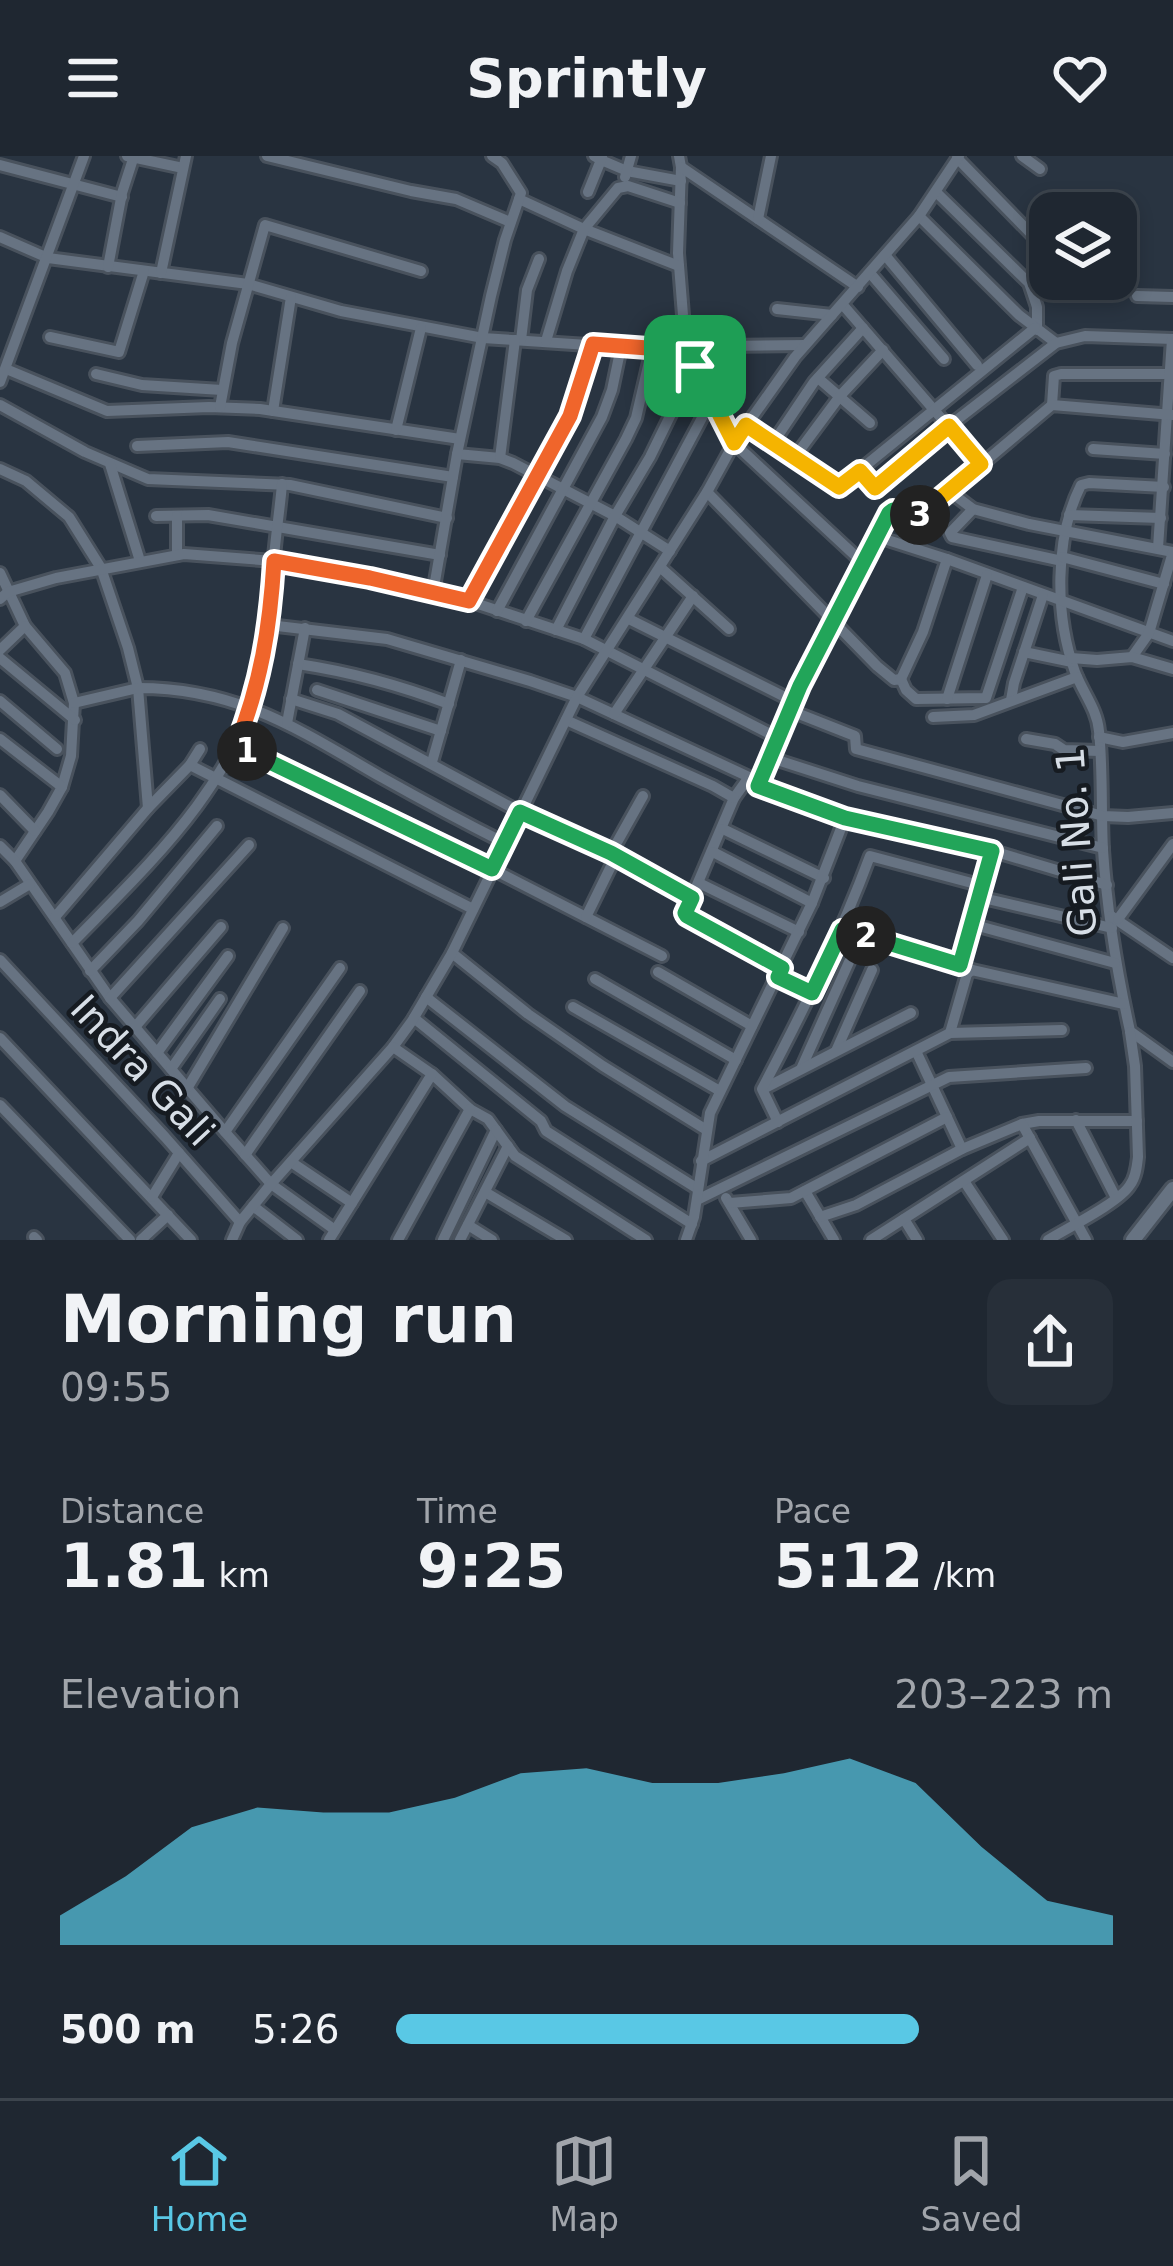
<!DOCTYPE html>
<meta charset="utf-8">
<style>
body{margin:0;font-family:"DejaVu Sans",sans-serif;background:#272f39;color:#f1f3f6;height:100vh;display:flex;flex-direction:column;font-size:45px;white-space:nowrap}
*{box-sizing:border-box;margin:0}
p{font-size:39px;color:#a1a5ab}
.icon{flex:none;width:66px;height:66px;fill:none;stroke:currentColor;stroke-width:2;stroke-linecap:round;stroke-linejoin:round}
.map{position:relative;height:1084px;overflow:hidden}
.side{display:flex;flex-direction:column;background:#1f2731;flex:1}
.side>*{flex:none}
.tools{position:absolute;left:1029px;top:36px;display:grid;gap:24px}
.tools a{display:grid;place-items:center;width:108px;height:108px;border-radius:24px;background:#1f2731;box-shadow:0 6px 18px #0003,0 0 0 3px #3c444d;font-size:60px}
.pin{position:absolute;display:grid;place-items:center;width:102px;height:102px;color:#fff;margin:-51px;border-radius:24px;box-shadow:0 6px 18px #0006}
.km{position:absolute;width:60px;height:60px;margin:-30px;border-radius:50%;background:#222;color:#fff;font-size:33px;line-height:60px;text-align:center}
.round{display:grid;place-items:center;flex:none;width:126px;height:126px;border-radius:24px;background:#272f39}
.head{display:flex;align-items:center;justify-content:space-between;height:204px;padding:0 60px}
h1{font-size:66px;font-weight:800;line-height:90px}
.stats{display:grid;grid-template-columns:repeat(3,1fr);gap:18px;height:204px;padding:12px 60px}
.stats div{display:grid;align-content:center}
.stats b{font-size:60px;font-weight:800}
.stats small{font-size:33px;font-weight:400}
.stats p{font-size:33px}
.chart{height:336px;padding:24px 60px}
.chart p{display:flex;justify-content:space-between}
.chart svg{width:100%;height:216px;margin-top:12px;fill:#59c8e5;opacity:.7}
ul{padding:0 60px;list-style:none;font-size:39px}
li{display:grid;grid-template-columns:192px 144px 1fr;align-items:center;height:90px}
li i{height:30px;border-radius:15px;background:#59c8e5}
header{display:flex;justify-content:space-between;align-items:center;height:156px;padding:0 60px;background:#1f2731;font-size:54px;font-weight:800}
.dock{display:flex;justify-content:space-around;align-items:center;height:168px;border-top:3px solid #3c444d;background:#1f2731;font-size:33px;color:#a1a5ab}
.dock a{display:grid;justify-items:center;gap:6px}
.dock .current{color:#59c8e5}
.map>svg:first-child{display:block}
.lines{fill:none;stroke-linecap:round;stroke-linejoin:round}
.minor-casing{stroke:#49525d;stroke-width:16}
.tertiary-casing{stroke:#49525d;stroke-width:20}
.minor{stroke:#677382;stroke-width:10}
.tertiary{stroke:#677382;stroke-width:14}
.split-1-casing{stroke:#fff;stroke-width:24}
.split-2-casing{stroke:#fff;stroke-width:24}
.split-3-casing{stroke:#fff;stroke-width:24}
.split-4-casing{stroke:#fff;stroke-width:24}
.split-1{stroke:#f0652b;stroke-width:15}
.split-2{stroke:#22a559;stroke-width:15}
.split-3{stroke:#22a559;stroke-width:15}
.split-4{stroke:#f5b400;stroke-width:15}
.labels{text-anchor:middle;stroke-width:9;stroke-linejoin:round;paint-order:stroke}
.street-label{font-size:39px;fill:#d7dee6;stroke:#161b21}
</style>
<header><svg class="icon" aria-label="menu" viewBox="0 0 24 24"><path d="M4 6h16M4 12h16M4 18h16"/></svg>Sprintly<svg class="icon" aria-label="heart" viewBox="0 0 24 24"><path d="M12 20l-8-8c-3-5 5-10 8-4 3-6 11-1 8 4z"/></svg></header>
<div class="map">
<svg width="1173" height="1084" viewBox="0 0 1173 1084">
<rect width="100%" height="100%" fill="#293441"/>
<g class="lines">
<defs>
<g id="minor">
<path d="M127,0l56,12"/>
<path d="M267,0l144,35 45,8 54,23"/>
<path d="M602,0l-1,4 26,11 54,10"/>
<path d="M679,0l2,11 -3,86 5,62 6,36 22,50 23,42 128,119"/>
<path d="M1022,0l18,13"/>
<path d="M957,2l84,86"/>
<path d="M0,9l122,32"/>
<path d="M681,11l177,120"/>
<path d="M625,21l6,-21"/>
<path d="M588,36l13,-32 -7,-4"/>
<path d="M936,36l93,91 8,24v23"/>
<path d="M519,43l65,30 95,37"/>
<path d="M919,60l100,99 37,28"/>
<path d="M758,63l13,-63"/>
<path d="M0,81l48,21 200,26 93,27 142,27 197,13 45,-5 80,-1"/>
<path d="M885,99l92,110"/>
<path d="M108,111l14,-74 12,-37"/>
<path d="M161,117l25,-117"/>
<path d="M870,117l74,86"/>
<path d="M1137,140l36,1"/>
<path d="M843,149l138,159"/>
<path d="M777,153l55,6"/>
<path d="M50,181l69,15 25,-81"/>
<path d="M521,184l6,-50 12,-31"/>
<path d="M546,185l21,-70 17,-42 34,-41 10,-2 52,17"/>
<path d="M6,213l101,42 102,-4 51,2 200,30"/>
<path d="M96,218l46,11 80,5"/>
<path d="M818,222l52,45"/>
<path d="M0,226l84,-226"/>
<path d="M0,249l85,47 63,27 142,6 157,33"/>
<path d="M1052,249l2,-29 7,-2h112"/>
<path d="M220,251l12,-64 33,-118 156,46"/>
<path d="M273,255l18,-114"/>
<path d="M747,269l92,62 196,-159"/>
<path d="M396,274l25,-102"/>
<path d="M773,287l41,-61 49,-54"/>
<path d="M137,290l91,-4 225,35"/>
<path d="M1093,293l72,5"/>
<path d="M457,298l43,4 13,5 102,53 55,35"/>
<path d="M500,302l15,-118"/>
<path d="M794,302l46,-62 43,-46"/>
<path d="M110,308l30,97"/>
<path d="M0,313l26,12 43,36 32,51 27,80 10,40 10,120"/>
<path d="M860,315l16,17 73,-62 107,-83 29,-7 88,3"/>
<path d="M1164,331l-75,-4 -8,2c-27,54 -26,131 -6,187 8,21 22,37 24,59 4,40 2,80 4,119 4,61 14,122 27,181l43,31"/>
<path d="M949,335l24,18 56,15 144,28"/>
<path d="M707,336l170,174 17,14 7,-1 5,11 10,9 70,-1 37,-111"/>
<path d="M973,353l-23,24 2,4 110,24"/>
<path d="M1069,359l92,3"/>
<path d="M156,360l52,-1 232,40"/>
<path d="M177,360v39"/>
<path d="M875,380l72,23 226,82"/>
<path d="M1158,392l14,-209"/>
<path d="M1062,401l102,27"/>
<path d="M660,411l69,62"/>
<path d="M0,417l25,53 40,47 9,30 -3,53 -9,31 -14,25 -33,49"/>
<path d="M433,437l24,-139 34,-158 14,-56 16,-47 -19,-30 -10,-7"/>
<path d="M0,443l8,-7 48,-14 128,-24 90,7 97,17 98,23 115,38 194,99 33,-76 80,-152 27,8 134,-113 121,10"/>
<path d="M469,445l101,-186 23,-70"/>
<path d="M497,455l105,-194 10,-27 9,-43"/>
<path d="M629,463l164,82"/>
<path d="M526,465l100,-182 10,-21 16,-69"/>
<path d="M269,469l118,14 143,42 47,16 172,80 -15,21 -49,115 4,5 94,50"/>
<path d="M556,474l59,-114 35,-59 24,-49 7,-18 -1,-39"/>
<path d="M584,483l127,-238"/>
<path d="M0,494l25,-24"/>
<path d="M1024,496l48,10"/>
<path d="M1132,501l17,-24 24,-81"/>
<path d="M0,502l75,62"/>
<path d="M1071,502l26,2 35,-3 41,12"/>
<path d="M298,508c53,8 101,21 151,40"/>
<path d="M901,523l22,-47 24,-73"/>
<path d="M317,534l124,41"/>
<path d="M291,543l47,15 182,98 91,41 32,-57"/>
<path d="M947,543l40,-124"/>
<path d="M1011,544l3,-17 29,-88"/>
<path d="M0,545l57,48"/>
<path d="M74,547l64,-15c100,0 160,41 243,89 41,23 82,45 124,66"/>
<path d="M789,554l66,26 1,13 247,67 25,1 45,-4"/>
<path d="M614,558l79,-118"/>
<path d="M933,561l41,-2 103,-38"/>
<path d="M566,564l147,66 21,12"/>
<path d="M287,567l18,-95"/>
<path d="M1099,581l24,5 50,-9"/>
<path d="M0,583l62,48"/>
<path d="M1026,583l29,5 9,6 36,1"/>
<path d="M236,589l256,124 170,87"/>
<path d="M768,601l90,29 245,62"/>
<path d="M432,606l29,-102"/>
<path d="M190,609l283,144"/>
<path d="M749,621l9,9 87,32 148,33 114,34"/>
<path d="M758,630l20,-48"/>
<path d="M0,639l35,36"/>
<path d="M723,673l101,49"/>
<path d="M0,690l15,15 95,137 115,134 46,52 64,46"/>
<path d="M713,696l99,51"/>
<path d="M611,697l81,45"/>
<path d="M699,727l100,49"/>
<path d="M979,741l133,31"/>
<path d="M0,746l30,-18"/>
<path d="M1111,760l62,42"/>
<path d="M55,761l93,-109 42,-43 10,-16"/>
<path d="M586,761l30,-61"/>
<path d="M1118,763l55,-75"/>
<path d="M971,768l144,39"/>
<path d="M842,774l71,19 59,21"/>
<path d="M72,787c81,-83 164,-158 191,-276 8,-37 8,-73 11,-110 2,-24 6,-49 8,-73"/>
<path d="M452,797l76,61 75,52 102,63"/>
<path d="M0,804l165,177 75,85"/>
<path d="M960,809l33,-114"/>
<path d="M90,815l48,-50 79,-95"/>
<path d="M658,816l94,54"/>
<path d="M778,821l34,16"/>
<path d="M595,823l141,81"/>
<path d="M426,841l139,109 133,83"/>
<path d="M110,842l139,-153"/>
<path d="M573,851l147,84"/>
<path d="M414,862l127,103 5,10 146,93"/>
<path d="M135,871l86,-100"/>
<path d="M950,877l17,-59 5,-4 152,34"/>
<path d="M0,882l191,202"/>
<path d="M836,895l36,-81"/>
<path d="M916,895l46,98"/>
<path d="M157,897l71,-97"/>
<path d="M171,913l49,-70"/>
<path d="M801,913l48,-107"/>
<path d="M432,918l38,35 18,10 8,11 -53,110"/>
<path d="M188,931l95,-159"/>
<path d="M765,932l146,-75"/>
<path d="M0,949l130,135"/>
<path d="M1076,964l40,78"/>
<path d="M778,966l-16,-33c40,-76 78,-152 108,-233l113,30"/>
<path d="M1022,968l17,-3h98"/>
<path d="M496,974l19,26 131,84"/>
<path d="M225,976l115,-164"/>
<path d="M245,999l115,-164"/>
<path d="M701,1005l249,-128 112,-3"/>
<path d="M291,1006l61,41"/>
<path d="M964,1025l39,59"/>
<path d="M805,1035l29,49"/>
<path d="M485,1036l81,48"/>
<path d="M152,1041l27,-44"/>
<path d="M726,1042l25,42"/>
<path d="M697,1044l252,-123 137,-9"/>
<path d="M730,1047l61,-5 156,-81"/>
<path d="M253,1050l44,34"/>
<path d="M820,1061l36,-12 106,-56 60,-25 64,116"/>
<path d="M904,1063l13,21"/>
<path d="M468,1069l24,15"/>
<path d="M34,1081l3,3"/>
<path d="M141,1084l27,-25"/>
<path d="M232,1084l8,-18 31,-38 122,-137 19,-26 40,-68 125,-256 130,-205 27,-49 61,-86 124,-141 40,-60"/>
<path d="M329,1084l103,-166 -39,-27"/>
<path d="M398,1084l72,-131"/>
<path d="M460,1084l48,-94"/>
<path d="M686,1084l8,-23 16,-104 102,-210 33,-85"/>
<path d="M871,1084l159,-102"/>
<path d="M1048,1084c19,-12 71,-37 82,-55 6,-8 7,-19 8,-28l-3,-91 -5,-34"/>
</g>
<path id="tertiary" d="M1133,1084l40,-51"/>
</defs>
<use href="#minor" class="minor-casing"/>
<use href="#tertiary" class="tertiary-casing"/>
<use href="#minor" class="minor"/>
<use href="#tertiary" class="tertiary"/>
</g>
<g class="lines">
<defs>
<path id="split-1" d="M247,595l-11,-5c25,-63 34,-118 38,-185l96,17 99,23 101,-185 23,-72 96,7 6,15"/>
<path id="split-2" d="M247,595l245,118 28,-57 91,41 81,45 -7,15 2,3 95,52 -4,9 34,16 30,-63 24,6"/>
<path id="split-3" d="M866,780l94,29 32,-114 -147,-33 -87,-32 42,-100 89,-173 4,-3 23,8 4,-3"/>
<path id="split-4" d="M695,210l39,77 12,-18 93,62 21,-16 15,17 74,-62 32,38 -61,51"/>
</defs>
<use href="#split-1" class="split-1-casing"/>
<use href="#split-2" class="split-2-casing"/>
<use href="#split-3" class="split-3-casing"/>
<use href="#split-4" class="split-4-casing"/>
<use href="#split-1" class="split-1"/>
<use href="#split-2" class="split-2"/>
<use href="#split-3" class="split-3"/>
<use href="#split-4" class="split-4"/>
</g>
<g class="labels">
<g class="street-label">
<text transform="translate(1076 686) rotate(-94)" y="14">Gali No. 1</text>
<text transform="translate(143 914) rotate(47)" y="14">Indra Gali</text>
</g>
</g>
</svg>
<div class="tools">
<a><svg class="icon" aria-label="layers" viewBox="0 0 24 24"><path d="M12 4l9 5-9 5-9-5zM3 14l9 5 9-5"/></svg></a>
</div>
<div class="pin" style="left:695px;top:210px;background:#1e9e55"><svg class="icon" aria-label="arrive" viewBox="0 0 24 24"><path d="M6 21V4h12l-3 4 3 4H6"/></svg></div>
<b class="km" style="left:247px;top:595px">1</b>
<b class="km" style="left:866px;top:780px">2</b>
<b class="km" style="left:920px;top:359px">3</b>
</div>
<section class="side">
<div class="head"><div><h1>Morning run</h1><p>09:55</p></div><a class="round"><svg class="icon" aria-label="share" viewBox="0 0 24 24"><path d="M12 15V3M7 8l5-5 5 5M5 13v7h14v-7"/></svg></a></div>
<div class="stats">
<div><p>Distance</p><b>1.81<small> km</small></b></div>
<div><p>Time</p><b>9:25</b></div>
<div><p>Pace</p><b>5:12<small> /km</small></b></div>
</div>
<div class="chart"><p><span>Elevation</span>203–223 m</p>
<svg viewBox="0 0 160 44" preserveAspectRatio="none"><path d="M0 44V38L10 30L20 20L30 16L40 17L50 17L60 14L70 9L80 8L90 11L100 11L110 9L120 6L130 11L140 24L150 35L160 38V44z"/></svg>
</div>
<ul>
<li><b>500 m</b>5:26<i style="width:73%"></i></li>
</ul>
</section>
<nav class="dock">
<a class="current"><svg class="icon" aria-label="home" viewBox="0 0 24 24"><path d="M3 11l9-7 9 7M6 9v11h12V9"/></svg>Home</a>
<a><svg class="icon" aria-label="map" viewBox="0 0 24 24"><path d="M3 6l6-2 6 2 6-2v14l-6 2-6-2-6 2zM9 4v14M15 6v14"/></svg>Map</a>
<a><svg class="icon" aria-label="saved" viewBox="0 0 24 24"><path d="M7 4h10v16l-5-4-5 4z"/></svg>Saved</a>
</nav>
